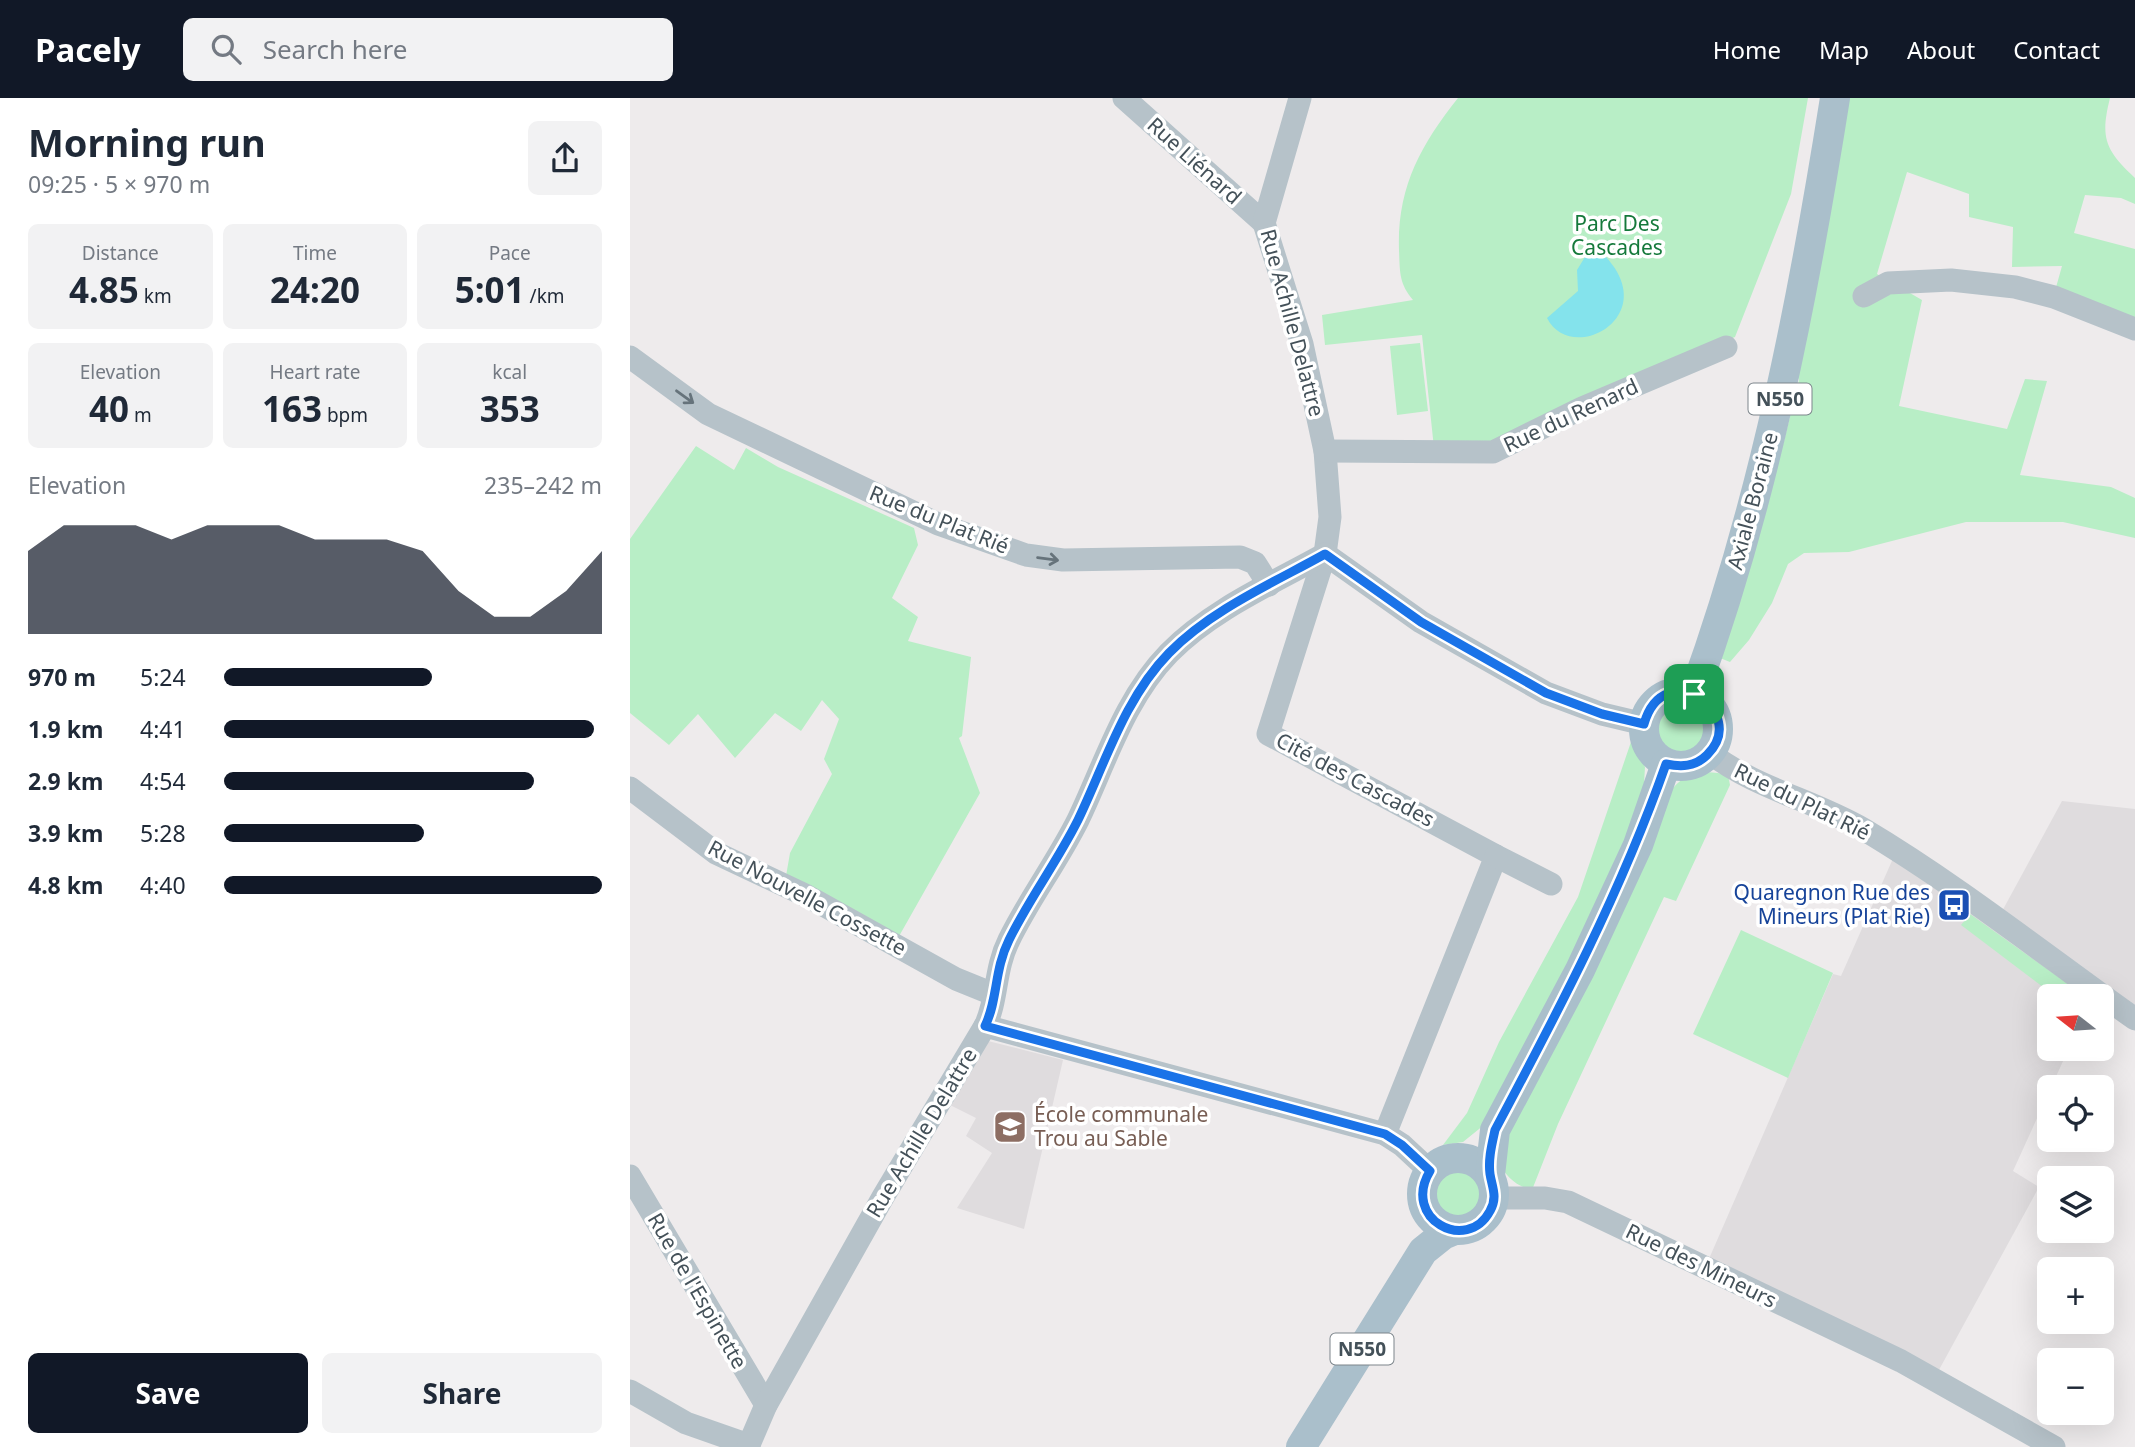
<!DOCTYPE html>
<meta charset="utf-8">
<style>
body{margin:0;font-family:"Noto Sans",sans-serif;background:#f2f2f3;color:#1f2937;height:100vh;display:flex;flex-direction:column;font-size:26px;white-space:nowrap}
*{box-sizing:border-box;margin:0}
p{font-size:23px;color:#747a83}
.icon{flex:none;width:38px;height:38px;fill:none;stroke:currentColor;stroke-width:2;stroke-linecap:round;stroke-linejoin:round}
.map{position:relative;flex:1;overflow:hidden}
.details{display:flex;flex-direction:column;background:#fff;width:630px}
.details>*{flex:none}
.needle{width:46px;rotate:287deg}
.buttons{position:absolute;left:1407px;top:886px;display:grid;gap:14px}
.buttons a{display:grid;place-items:center;width:77px;height:77px;border-radius:10px;background:#fff;box-shadow:0 7px 28px #0002;font-size:35px}
.pin{position:absolute;display:grid;place-items:center;width:60px;height:60px;color:#fff;margin:-30px;border-radius:14px;box-shadow:0 4px 10px #0006}
.round{display:grid;place-items:center;flex:none;width:74px;height:74px;border-radius:10px;background:#f2f2f3}
.summary{display:flex;align-items:center;justify-content:space-between;height:119px;padding:0 28px}
h1{font-size:38px;font-weight:700;line-height:52px}
.stats{display:grid;grid-template-columns:repeat(3,1fr);gap:10px;height:119px;padding:7px 28px}
.stats div{display:grid;align-content:center;border-radius:10px;background:#f2f2f3;text-align:center}
.stats b{font-size:35px;font-weight:700}
.stats small{font-size:19px;font-weight:400}
.stats p{font-size:19px}
.chart{height:196px;padding:14px 28px}
.chart p{display:flex;justify-content:space-between}
.chart svg{width:100%;height:126px;margin-top:7px;fill:#111827;opacity:.7}
.primary-button{display:flex;gap:14px;margin-top:auto;padding:14px 28px}
.primary-button a{flex:1;height:80px;border-radius:10px;background:#111827;color:#fff;font-size:28px;font-weight:700;line-height:80px;text-align:center}
.primary-button a+a{background:#f2f2f3;color:#1f2937}
ul{padding:0 28px;list-style:none;font-size:23px}
li{display:grid;grid-template-columns:112px 84px 1fr;align-items:center;height:52px}
li i{height:18px;border-radius:9px;background:#111827}
header{display:flex;align-items:center;gap:42px;box-sizing:border-box;height:98px;padding:0 35px;background:#111827;color:#fff}
header strong{font-size:33px}
nav{display:flex;gap:38px;margin-inline-start:auto;font-size:24px}
.search{width:490px;height:63px;background:#f2f2f3;display:flex;align-items:center;gap:18px;box-sizing:border-box;padding:0 24px;border-radius:10px;color:#747a83;font-size:26px}
main{display:flex;flex:1;min-height:0}
.map>svg:first-child{display:block}
.education{fill:#dfdcde}
.green{fill:#b8eec6}
.water{fill:#84e3ec}
.lines{fill:none;stroke-linecap:round;stroke-linejoin:round}
.minor{stroke:#b6c2c9;stroke-width:23}
.major{stroke:#aabfcb;stroke-width:30}
.oneway{stroke:#66737b}
.route-casing{stroke:#fff;stroke-width:14}
.route{stroke:#1a73e8;stroke-width:9}
.labels{text-anchor:middle;stroke-width:7;stroke-linejoin:round;paint-order:stroke}
.shield{fill:#fff;stroke:#7c858b;stroke-width:2}
.shield-label{font-size:19px;font-weight:bold;fill:#445159}
.street-label{font-size:21px;fill:#445159;stroke:#fff}
.park-label{font-size:21px;fill:#15793b;stroke:#fff}
.transit-label{font-size:21px;fill:#164399;stroke:#fff;text-anchor:end}
.education-label{font-size:21px;fill:#785e54;stroke:#fff;text-anchor:start}
</style>
<header>
<strong>Pacely</strong>
<div class="search"><svg class="icon" aria-label="search" viewBox="0 0 24 24"><circle cx="10" cy="10" r="6"/><path d="M15 15l6 6"/></svg>Search here</div>
<nav><a>Home</a><a>Map</a><a>About</a><a>Contact</a></nav>
</header>
<main>
<section class="details">
<div class="summary"><div><h1>Morning run</h1><p>09:25 · 5 × 970 m</p></div><a class="round"><svg class="icon" aria-label="share" viewBox="0 0 24 24"><path d="M12 15V3M7 8l5-5 5 5M5 13v7h14v-7"/></svg></a></div>
<div class="stats">
<div><p>Distance</p><b>4.85<small> km</small></b></div>
<div><p>Time</p><b>24:20</b></div>
<div><p>Pace</p><b>5:01<small> /km</small></b></div>
</div>
<div class="stats">
<div><p>Elevation</p><b>40<small> m</small></b></div>
<div><p>Heart rate</p><b>163<small> bpm</small></b></div>
<div><p>kcal</p><b>353</b></div>
</div>
<div class="chart"><p><span>Elevation</span>235–242 m</p>
<svg viewBox="0 0 160 44" preserveAspectRatio="none"><path d="M0 44V15L10 6L20 6L30 6L40 11L50 6L60 6L70 6L80 11L90 11L100 11L110 15L120 29L130 38L140 38L150 29L160 15V44z"/></svg>
</div>
<ul>
<li><b>970 m</b>5:24<i style="width:55%"></i></li>
<li><b>1.9 km</b>4:41<i style="width:98%"></i></li>
<li><b>2.9 km</b>4:54<i style="width:82%"></i></li>
<li><b>3.9 km</b>5:28<i style="width:53%"></i></li>
<li><b>4.8 km</b>4:40<i style="width:100%"></i></li>
</ul>
<div class="primary-button"><a>Save</a><a>Share</a></div>
</section>
<div class="map">
<svg width="1505" height="1349" viewBox="0 0 1505 1349">
<rect width="100%" height="100%" fill="#eeebec"/>
<g class="education">
<path d="M1432,703l73,8v202l-135,-96z"/>
<path d="M1265,756l199,142h-45v52h20l-56,123 26,16 -105,192 -229,-111 128,-294 8,2z"/>
<path d="M358,943l75,19 -39,169 -67,-21 35,-55 -26,-17 10,-18 -26,-13z"/>
</g>
<g class="green">
<path d="M828,0h350l-17,96 -56,143 -158,66 -83,45h-60l-12,-113 -97,10 -3,-30 91,-15c-14,-17 -13,-27 -14,-50 -2,-62 21,-104 59,-152z"/>
<path d="M1215,0h265c-10,40 -5,52 25,80v26l-14,-6 -36,-3 -11,38 61,16v71l-80,-29 7,-25 -50,1 1,-40 -44,-10v-23l-62,-22 -30,102 45,26 -23,106 108,23 18,-50 22,2 -27,94 91,12 24,11v40l-72,-16h-97l-117,30 -45,1 -16,11 -16,39 -23,37 -19,22 -15,-6 69,-215 15,-61 -4,-11z"/>
<path d="M790,245l8,68 -31,4 -7,-69z"/>
<path d="M66,348l38,24 12,-22 32,19 136,61 4,17 -26,53 26,19 -10,24 63,16 -9,79 -3,2 21,55 -82,145 -112,-62 4,-23 42,-79 -8,-15 15,-40 -17,-19 -21,31 -26,-18 -40,45 -37,-44 -29,31 -39,-32v-174z"/>
<circle cx="1051" cy="631" r="28"/>
<path d="M1002,641l13,28 -1,17 29,4c15,-17 33,-18 55,-13l2,10 -54,116 -12,-4 -106,227 -26,66c-32,-8 -37,-37 -48,-65l-21,17 -20,3 24,-32 32,-71 79,-145z"/>
<path d="M1340,816l115,82h-30l-94,-71z"/>
<path d="M1111,832l92,43 -45,105 -95,-44z"/>
<circle cx="829" cy="1096" r="28"/>
</g>
<path class="water" d="M975,158c58,61 -34,110 -58,62l31,-27 -1,-21 8,-13z"/>
<g class="lines">
<g class="minor">
<path d="M494,0l140,125"/>
<path d="M670,0l-36,125 38,121 23,107 5,66 -5,37 -57,180 228,122 -111,278"/>
<path d="M1234,198l24,-13 63,-3 64,7 39,10 81,32"/>
<path d="M0,259l78,57 230,110 88,31 37,5 177,-3 15,6 14,22"/>
<path d="M695,353l168,1 89,-44 144,-61"/>
<path d="M695,456l96,68 125,71 56,21 42,10"/>
<path d="M1080,655c45,35 103,47 153,76 94,56 182,126 272,190"/>
<path d="M0,690l86,65 91,43 149,83 37,15"/>
<path d="M866,758l55,28"/>
<path d="M355,928l400,108 17,11 28,26"/>
<path d="M0,1078l136,229"/>
<path d="M864,1100h51l23,4 333,159 153,86"/>
<path d="M0,1293l56,32 63,22"/>
<path d="M118,1349l18,-42 117,-208 102,-171c13,-26 9,-56 24,-86 20,-41 48,-78 69,-120 27,-56 46,-121 91,-167 42,-43 104,-70 156,-99"/>
</g>
<g class="major">
<circle cx="1051" cy="631" r="37"/>
<path d="M1064,595c70,-192 109,-393 141,-595"/>
<circle cx="828" cy="1096" r="36"/>
<path d="M860,1077l5,-45 85,-160 58,-125 28,-81"/>
<path d="M671,1349l122,-196 20,-16 12,-5"/>
</g>
</g>
<defs><path id="oneway-shaft" d="M-6 0H5M1.5-3L5.5 0L1.5 3" fill="none" stroke-width="1.6" stroke-linecap="round" stroke-linejoin="round" transform="scale(1.75)"/></defs>
<g class="oneway">
<use href="#oneway-shaft" transform="translate(55 299) rotate(36)"/>
<use href="#oneway-shaft" transform="translate(418 461) rotate(7)"/>
</g>
<g class="lines">
<defs>
<path id="route" d="M695,456l96,68 125,71 56,21 42,10c20,-70 107,-12 63,31 -12,12 -26,12 -41,9 -45,128 -107,246 -171,366 -3,14 -7,29 -5,44 2,13 8,23 0,37 -23,43 -89,8 -60,-40l-28,-26 -17,-11 -400,-108c13,-26 9,-56 24,-86 20,-41 48,-78 69,-120 27,-56 46,-121 91,-167 42,-43 104,-70 156,-99z"/>
</defs>
<use href="#route" class="route-casing"/>
<use href="#route" class="route"/>
</g>
<defs>
<symbol id="bus-square" viewBox="-11 -11 22 22"><rect x="-9" y="-9" width="18" height="18" rx="4" fill="#1a4fb4" stroke="#fff"/><path d="M-5-6H5V4H4V6H2V4H-2V6H-4V4H-5ZM-3.5-4V0h7V-4ZM-3.5 1.2v1.5H-2V1.2ZM2 1.2v1.5H3.5V1.2Z" fill="#fff"/></symbol>
<symbol id="school-square" viewBox="-11 -11 22 22"><rect x="-9" y="-9" width="18" height="18" rx="4" fill="#8d6e63" stroke="#fff"/><path d="M0-5L7-2L0 1L-7-2ZM-4 1L0 2.5L4 1V4Q0 6-4 4Z" fill="#fff"/></symbol>
</defs>
<g fill-rule="evenodd">
<use href="#bus-square" x="1305" y="788" width="38" height="38"/>
<use href="#school-square" x="361" y="1010" width="38" height="38"/>
</g>
<g class="labels">
<g class="shield">
<rect x="1118.5" y="285.5" width="63" height="31" rx="5"/>
<rect x="700.5" y="1235.5" width="63" height="31" rx="5"/>
</g>
<g class="shield-label">
<text x="1150" y="308">N550</text>
<text x="732" y="1258">N550</text>
</g>
<g class="street-label">
<text transform="translate(564 63) rotate(42)" y="7">Rue Liénard</text>
<text transform="translate(662 225) rotate(75)" y="7">Rue Achille Delattre</text>
<text transform="translate(941 318) rotate(-25)" y="7">Rue du Renard</text>
<text transform="translate(1123 403) rotate(-75)" y="7">Axiale Boraine</text>
<text transform="translate(309 422) rotate(22)" y="7">Rue du Plat Rié</text>
<text transform="translate(725 682) rotate(28)" y="7">Cité des Cascades</text>
<text transform="translate(1172 704) rotate(26)" y="7">Rue du Plat Rié</text>
<text transform="translate(177 800) rotate(28)" y="7">Rue Nouvelle Cossette</text>
<text transform="translate(292 1035) rotate(-59)" y="7">Rue Achille Delattre</text>
<text transform="translate(1071 1168) rotate(26)" y="7">Rue des Mineurs</text>
<text transform="translate(67 1193) rotate(60)" y="7">Rue de l'Espinette</text>
</g>
<g class="park-label">
<text x="987" y="133">Parc Des<tspan x="987" dy="24">Cascades</tspan></text>
</g>
<g class="transit-label">
<text x="1300" y="802">Quaregnon Rue des<tspan x="1300" dy="24">Mineurs (Plat Rie)</tspan></text>
</g>
<g class="education-label">
<text x="404" y="1024">École communale<tspan x="404" dy="24">Trou au Sable</tspan></text>
</g>
</g>
</svg>
<div class="buttons">
<a><svg class="needle" viewBox="-14 -14 28 28"><path d="M0-13l5 13h-10z" fill="#e53935"/><path d="M0 13l5-13h-10z" fill="#747a83"/></svg></a>
<a><svg class="icon" aria-label="locate" viewBox="0 0 24 24"><circle cx="12" cy="12" r="6"/><path d="M12 2v4M12 18v4M2 12h4M18 12h4"/></svg></a>
<a><svg class="icon" aria-label="layers" viewBox="0 0 24 24"><path d="M12 4l9 5-9 5-9-5zM3 14l9 5 9-5"/></svg></a>
<a>+</a>
<a>−</a>
</div>
<div class="pin" style="left:1064px;top:596px;background:#1e9e55"><svg class="icon" aria-label="arrive" viewBox="0 0 24 24"><path d="M6 21V4h12l-3 4 3 4H6"/></svg></div>
</div>
</main>
